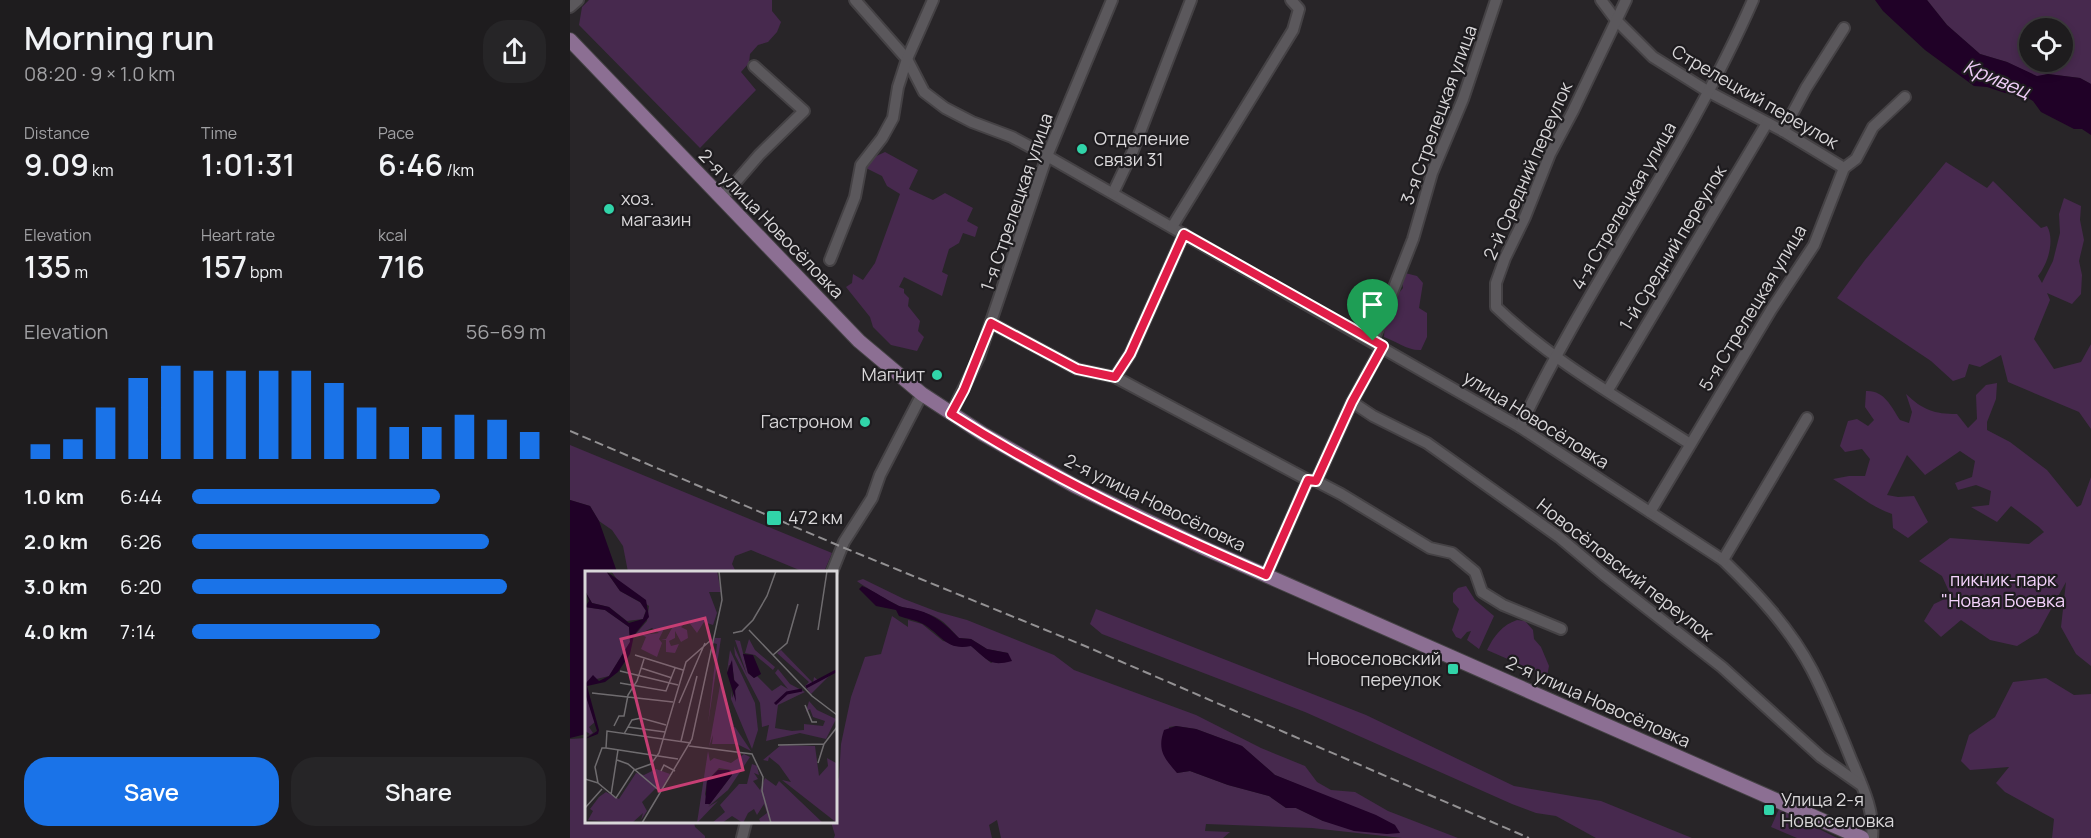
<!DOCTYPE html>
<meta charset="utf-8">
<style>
body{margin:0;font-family:Manrope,sans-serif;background:#262527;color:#f1f3f6;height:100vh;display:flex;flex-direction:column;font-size:22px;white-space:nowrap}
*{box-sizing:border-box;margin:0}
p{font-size:20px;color:#a1a1a4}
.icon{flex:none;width:33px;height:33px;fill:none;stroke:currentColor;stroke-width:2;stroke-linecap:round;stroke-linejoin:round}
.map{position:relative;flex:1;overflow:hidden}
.sheet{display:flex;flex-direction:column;background:#1e1c1e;width:570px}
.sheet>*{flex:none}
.buttons{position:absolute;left:1449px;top:18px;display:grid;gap:12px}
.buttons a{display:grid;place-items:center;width:54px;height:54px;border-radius:50%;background:#1e1c1e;box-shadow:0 3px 9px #0003,0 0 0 2px #3c3a3c;font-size:30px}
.pin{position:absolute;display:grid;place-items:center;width:51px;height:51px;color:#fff;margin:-62px -26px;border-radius:50% 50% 50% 0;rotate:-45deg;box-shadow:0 0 6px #0007}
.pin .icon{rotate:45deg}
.round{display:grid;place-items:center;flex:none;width:63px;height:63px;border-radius:24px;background:#262527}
.overview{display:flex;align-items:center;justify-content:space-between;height:102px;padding:0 24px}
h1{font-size:33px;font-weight:600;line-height:45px}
.metrics{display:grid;grid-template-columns:repeat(3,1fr);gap:9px;height:102px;padding:6px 24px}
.metrics div{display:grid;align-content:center}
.metrics b{font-size:30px;font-weight:600}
.metrics small{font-size:16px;font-weight:400}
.metrics p{font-size:16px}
.chart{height:168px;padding:12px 24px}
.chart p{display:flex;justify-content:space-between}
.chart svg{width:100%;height:108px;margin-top:6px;stroke:#1a73e8;stroke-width:6}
.primary-button{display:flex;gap:12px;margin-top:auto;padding:12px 24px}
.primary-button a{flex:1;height:69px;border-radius:24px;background:#1a73e8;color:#fff;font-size:24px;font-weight:600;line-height:69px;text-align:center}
.primary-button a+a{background:#262527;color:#f1f3f6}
ul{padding:0 24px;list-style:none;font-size:20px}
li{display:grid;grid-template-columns:96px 72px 1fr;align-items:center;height:45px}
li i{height:15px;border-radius:8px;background:#1a73e8}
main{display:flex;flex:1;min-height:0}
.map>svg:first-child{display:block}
.green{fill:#47294e;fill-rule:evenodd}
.water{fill:#200127}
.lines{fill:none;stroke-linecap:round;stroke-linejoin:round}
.minor-casing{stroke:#454245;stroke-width:14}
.major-casing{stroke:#454245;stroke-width:16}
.minor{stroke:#5b585c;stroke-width:10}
.major{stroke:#8c6f93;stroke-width:14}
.rail{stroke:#939193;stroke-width:2;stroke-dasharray:9 4.5;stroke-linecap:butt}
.route-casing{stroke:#fff;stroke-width:12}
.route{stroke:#e11d48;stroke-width:8}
.poi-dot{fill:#31d4a9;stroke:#1e1c1f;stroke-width:2}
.labels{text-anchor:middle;stroke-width:4.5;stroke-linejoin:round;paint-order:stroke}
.street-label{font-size:18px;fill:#d9d7d9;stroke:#1e1c1f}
.poi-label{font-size:18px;fill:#d9d7d9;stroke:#1e1c1f;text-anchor:start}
.park-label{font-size:18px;fill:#f5d3fd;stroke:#1e1c1f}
.water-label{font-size:20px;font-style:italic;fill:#efcdf7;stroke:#1e1c1f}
.inset-river{fill:none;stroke:#200127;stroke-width:3}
.inset-road{fill:none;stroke:#6f6c6f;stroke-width:1.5}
.view{fill:#c73e74;fill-opacity:0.15;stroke:#c73e74;stroke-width:3}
.inset-edge{fill:none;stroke:#d9d7d9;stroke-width:3}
</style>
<main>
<section class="sheet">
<div class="overview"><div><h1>Morning run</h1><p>08:20 · 9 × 1.0 km</p></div><a class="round"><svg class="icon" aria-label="share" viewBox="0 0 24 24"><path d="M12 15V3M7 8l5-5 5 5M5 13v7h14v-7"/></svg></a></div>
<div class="metrics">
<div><p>Distance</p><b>9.09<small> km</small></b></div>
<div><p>Time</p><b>1:01:31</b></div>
<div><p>Pace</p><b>6:46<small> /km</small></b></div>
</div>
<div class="metrics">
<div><p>Elevation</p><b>135<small> m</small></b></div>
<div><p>Heart rate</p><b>157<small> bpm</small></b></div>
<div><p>kcal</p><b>716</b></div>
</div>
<div class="chart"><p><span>Elevation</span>56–69 m</p>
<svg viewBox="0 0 160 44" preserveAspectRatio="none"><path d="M5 44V38M15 44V36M25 44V23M35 44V11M45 44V6M55 44V8M65 44V8M75 44V8M85 44V8M95 44V13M105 44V23M115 44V31M125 44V31M135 44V26M145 44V28M155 44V33"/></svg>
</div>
<ul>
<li><b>1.0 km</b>6:44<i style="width:70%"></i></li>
<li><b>2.0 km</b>6:26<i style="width:84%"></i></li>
<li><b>3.0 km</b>6:20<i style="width:89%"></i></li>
<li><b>4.0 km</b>7:14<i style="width:53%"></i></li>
</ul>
<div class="primary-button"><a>Save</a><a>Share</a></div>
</section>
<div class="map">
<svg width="1521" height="838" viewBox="0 0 1521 838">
<rect width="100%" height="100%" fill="#282528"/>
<g class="green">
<path d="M19,0h183v11l9,11 -4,10 -9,10 -10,3 -8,9 -1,9 -8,9 15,18 -56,58 -121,-123 3,-18z"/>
<path d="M1357,0h164v84l-11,-6 -32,-4 -11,3 -30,-15 -27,-8 -33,-29zM1460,28h32v34h-32z"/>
<path d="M315,152l33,18 -9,19 24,11 12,-7 28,15 -6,13 11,6 -3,10 -12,-4 -4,10 -10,6 -7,23 6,3 -6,21 -38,-19 -5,10 5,2v4l5,5 -1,8 12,15 -2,10 6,6 -7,14 -26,-6 -18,-18 -3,-10 -24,-30 6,-4 1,-9 10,6 12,-17 25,-69 -13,-8 -5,-10 -16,-8 6,-10z"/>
<path d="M1376,162l41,26 6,-7 48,47 6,-2c8,14 1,38 -9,50l4,7 11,-22 7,-28 -1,-19 5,-16 17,8 -1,14 4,20 -5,21 3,14 -1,19 -9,10 -25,-11 3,7 -16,39 20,30 27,-7 10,-18v85l-12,-17 -71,-30 -7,-27 -21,12 -11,-3 -4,13 -12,4 -22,-20 -94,-63 28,-38z"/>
<path d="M835,273l12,3 6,7 -4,25 8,5v24l-6,13c-13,1 -25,-9 -37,-13l1,-16 9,-22 9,-11 -1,-6z"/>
<path d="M1427,383l-1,16 -9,23v8l23,12 37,28 30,37 4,-2 10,-28v189l-15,-12 -15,-27 5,-45 -28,51 -21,13 -27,-6 -29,-20 -20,17 -17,-16 10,-17 17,-8 -9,-20 -23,-15 31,-23 79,6 15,-12 -5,-5 -28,-21 -14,16 -26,-15 18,-2 2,-14 -15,-6 -18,5 -3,-7 17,-6 3,-16 -15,-10 -35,24 -18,-20 -20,40 11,2 16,-1 14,26 -20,16 -15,-10 -1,-14c-21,-7 -39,-23 -59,-35l16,-3h16l5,-17 -8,-10 -17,3 -5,-6 8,-25 9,-2 11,7 6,-6 -9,-13 1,-16c18,-1 25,15 34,29l9,3 3,-11 -6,-18c17,16 28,20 51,20l11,14 9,-9 -1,-24 10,-10z"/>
<path d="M0,445l262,108 -8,19h-20l-53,-22 -16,6 -3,8 4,8h-108l-5,-26 -11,-16 -13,-9 -9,-15 -20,-6z"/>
<path d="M293,579l41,20 34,13 29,8 87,35 20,15 122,45 65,33 44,18 12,16 14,8 24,2 33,19 70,27h-56l-90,-10 -106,-4 -1,7 25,1 -7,6h-222l-4,-18 -8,5 3,13h-158l1,-3 -4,-13h5v-37l3,-8 2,-33 10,-47 14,-40 16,-3 11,-38 16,11v-7l14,4 21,17 28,5 20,17 17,-10 -21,-4 -16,-10 -12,-1c-6,-6 -13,-15 -20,-19 -12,-7 -24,-9 -37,-12 -5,-1 -41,-22 -45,-26zM606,726l20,3 46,17 33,29 120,50 -72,-4 -27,-13h-10l-17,-12 -41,-11 -38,-14 -13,2 -8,-46z"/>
<path d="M896,586l9,14 19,16 -15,33 -12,-9 4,-9 -4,1 -6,7 -5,-2 -4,-7 7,-21 -6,-7v-9l5,-5z"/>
<path d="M526,609l270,106 148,71 87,15 91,37h-96l-40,-22 -20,-3 -24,-9 -207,-92 -203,-78 -12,-10z"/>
<path d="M947,620l8,1 8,9 1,9 7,8 8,19 -2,10 -60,-26c7,-14 15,-25 30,-30z"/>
<path d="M1476,678l28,17 17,-1v144h-39l2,-19 -49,-27 -9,-9 13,-16 -39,3 -9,-9 8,-26 26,-18 18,-35z"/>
<path d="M16,738v84h108l1,5 10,9v2h-135v-99z"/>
<path d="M1209,809l56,28 3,1h-41l-26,-11z"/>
</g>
<g class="water">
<path d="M1305,0h52l20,25 33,29 27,8 30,14 11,-2 32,4 11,6v51l-9,-6h-8l-33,-17 -8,-11 -12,-7 -16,-1 -18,-6 -13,-1 -49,-36 -42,-39z"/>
<path d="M0,500l20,6 9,15 18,51h-31v162l-16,4z"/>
<path d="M292,586c13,5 24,14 37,20 5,2 12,2 18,4 19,5 29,15 42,28l12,1 16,10 21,4 4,8c-23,6 -24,-1 -41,-15 -25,5 -29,-11 -48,-22 -7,-4 -16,-5 -24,-8l-3,-6 -20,-4 -17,-17z"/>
<path d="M606,726l20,3 46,17 33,29 101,40 19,10 5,8 -13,1 -33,-3 -31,-10 -27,-13h-10l-17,-12 -41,-11 -38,-14 -13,2c-13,-15 -20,-23 -13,-43z"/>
</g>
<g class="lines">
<defs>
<g id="minor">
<path d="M285,0l52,59 17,33 21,16 27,14 40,15 35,19 473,271 203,133c34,33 67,68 89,110 15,29 27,59 39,89 10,24 24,52 21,79"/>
<path d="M1031,0l15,20 37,37 56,35 74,39 61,37"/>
<path d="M1056,0l-53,111 -23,43 -25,63 -20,41 -9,25v24c57,55 128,94 194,137"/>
<path d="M0,7l8,-7"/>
<path d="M1213,131l23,-43 38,-60"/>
<path d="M543,193l19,-40 59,-153"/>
<path d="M152,198l37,-43 45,-44 -50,-45"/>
<path d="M602,227l121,-197 6,-21 -8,-9"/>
<path d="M260,260l25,-63 6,-32 21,-27 11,-20 5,-31 9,-28 26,-59"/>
<path d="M421,323l86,46 38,8 193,103 8,1 25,13 89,54 22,5 23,19 7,20 21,13 58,24"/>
<path d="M803,341l40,-102 19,-66 31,-74 33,-99"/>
<path d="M545,377l15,-23 54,-120"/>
<path d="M1038,390l159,-267"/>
<path d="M782,402l21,14 54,27 132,94 44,37 119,93 99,90 40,28"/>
<path d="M381,414l28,-57 68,-201 65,-156"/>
<path d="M950,427c70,-147 168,-278 233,-427"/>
<path d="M746,481l36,-79 30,-55"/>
<path d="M1080,512l121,-202 43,-65 30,-77 12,-9 17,-32 32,-30"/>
<path d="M1153,560l84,-142"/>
<path d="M262,572l12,-30 28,-44 8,-23 42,-81"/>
<path d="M696,575l42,-95"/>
<path d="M172,838l4,-16"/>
</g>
<path id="major" d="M0,40l289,301 63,53 61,40 92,52 129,62 658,290"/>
</defs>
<use href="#minor" class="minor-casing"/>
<use href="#major" class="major-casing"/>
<use href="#minor" class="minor"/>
<use href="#major" class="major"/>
<path class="rail" d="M0,431l272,116 243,99 444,192"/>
</g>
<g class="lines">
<defs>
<path id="route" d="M614,234l199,112 -31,56 -36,79 -8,-1 -42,95c-108,-47 -215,-97 -315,-161l13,-24 27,-67 86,46 38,8 15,-23z"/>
</defs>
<use href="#route" class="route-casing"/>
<use href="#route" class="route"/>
</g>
<g class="poi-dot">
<circle cx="512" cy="149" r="6"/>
<circle cx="39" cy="209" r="6"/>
<circle cx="367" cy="375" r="6"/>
<circle cx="295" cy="422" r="6"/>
<rect x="196" y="510" width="16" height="16" rx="3"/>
<rect x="877" y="663" width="12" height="12" rx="3"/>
<rect x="1193" y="804" width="12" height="12" rx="3"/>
</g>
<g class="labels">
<g class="street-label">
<text transform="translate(1185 97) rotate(30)" y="6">Стрелецкий переулок</text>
<text transform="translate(869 115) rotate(-70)" y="6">3-я Стрелецкая улица</text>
<text transform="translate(958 171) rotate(-66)" y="6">2-й Средний переулок</text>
<text transform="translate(447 202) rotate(-71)" y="6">1-я Стрелецкая улица</text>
<text transform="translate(1054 206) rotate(-60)" y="6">4-я Стрелецкая улица</text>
<text transform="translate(201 224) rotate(46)" y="6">2-я улица Новосёловка</text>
<text transform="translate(1103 248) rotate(-59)" y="6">1-й Средний переулок</text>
<text transform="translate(1183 308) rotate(-59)" y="6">5-я Стрелецкая улица</text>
<text transform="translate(966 420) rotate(32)" y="6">улица Новосёловка</text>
<text transform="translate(585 503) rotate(26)" y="6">2-я улица Новосёловка</text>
<text transform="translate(1055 570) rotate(38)" y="6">Новосёловский переулок</text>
<text transform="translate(1028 702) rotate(24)" y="6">2-я улица Новосёловка</text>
</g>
<g class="poi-label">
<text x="524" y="145">Отделение<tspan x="524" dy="21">связи 31</tspan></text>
<text x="51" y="205">хоз.<tspan x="51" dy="21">магазин</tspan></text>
<text x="355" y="381" text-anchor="end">Магнит</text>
<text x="283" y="428" text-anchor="end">Гастроном</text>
<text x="218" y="524">472 км</text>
<text x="871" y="665" text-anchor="end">Новоселовский<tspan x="871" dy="21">переулок</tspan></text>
<text x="1211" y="806">Улица 2-я<tspan x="1211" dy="21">Новоселовка</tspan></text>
</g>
<g class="park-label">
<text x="1433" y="586">пикник-парк<tspan x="1433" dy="21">"Новая Боевка</tspan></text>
</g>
<g class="water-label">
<text transform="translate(1427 79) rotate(23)" y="7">Кривец</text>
</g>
</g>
<g transform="translate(15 571)">
<rect width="252" height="252" fill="#282528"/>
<path d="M0,0h21l14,20 23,13 3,6 -3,9 -16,2 -18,-14 -17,-4 -7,-12zM26,0h106l4,21h-12l8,21 -4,12 -9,-3 -7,11 -9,-12 -7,6 6,3 1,8 -7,4 -6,-11v7l-6,3 2,5 8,-2 -4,9 -9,-1v-12l-5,-1h5l6,-11 -7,-1 -6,12 3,4 -5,14 -16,-8 5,-12 -4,-2 17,-2 -7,-5 -18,8 13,-15 2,-15 -27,-20zM0,36l20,3 24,17 1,15 -21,34 -21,5 -3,6zM130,67h6l-13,86 9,-80 -4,-1zM164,68l6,11 20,17 -2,3 -18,-15 -10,-2zM150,69l5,1 8,32 6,5 3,-2 15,15 9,-6 7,4 -13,-16 3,-4 12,15 15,8 -27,13 -3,23 17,3 12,-1v-6l19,2 2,-5 -12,-4 -3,-8 -4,3 3,-11 8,9 19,9 -10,20 -26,-6 -34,8 3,-16 -7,2 -2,-24 -25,-48 -1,-9 13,29zM145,79l25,53 3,27 -6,19 -21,-50v-9l1,8 4,-9 -4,-23 -3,-1 -2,7zM196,79l32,33 1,-6 4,3 14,-7 -21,21 -6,-8 4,-4 -32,-29zM136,109l13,46 -4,2 5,-1 16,24 -14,-7h-25l1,-9 -4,12zM0,122l10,29 -6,5 4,6 -8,4 5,-3 -5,-3zM196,174l34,1 4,30 9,-10 -1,-8 9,5 1,60 -55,-43 9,2 -12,-17 -10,-8 -1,4 -5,-1zM123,180l2,10 4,-3 17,5 13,-9 6,3 -22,33 -20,17 10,-6 -21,22zM134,197l12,2 1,5 -23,30 -4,-11 2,-13zM167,193l5,2 2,9 -5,-2 4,6 -5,2 7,9 5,-12 11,8 3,-5 44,42h-62l-2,-4 8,-6 -3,-9 -7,11 -3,-6 -6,4 -5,10 -11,-7 -10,7h-10l13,-11 -5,-7 19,-21h8zM71,198l14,5 -9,16 -6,-1 -13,13 5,9 -6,9 2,-7 -11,10 -44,-3 5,-9 -3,-2 9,-12 7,-5 13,7 17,-26 8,2z" fill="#47294e" fill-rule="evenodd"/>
<path d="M21,0l40,29 3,17 -15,18 -4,19 -12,18 -13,10 -18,4 12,44 -1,4 -13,5 12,-8 -12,-38 1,-10 7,-8 6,6 10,-5 21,-34 -1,-15 -24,-17 -20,-3 4,-6 -4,-10 7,12 17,4 20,16 14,-4 3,-8 -6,-9 -20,-11zM158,83l10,1 8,19 -7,4 -6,-5zM147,89l2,20 5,5 -4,5 1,12 -9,-29zM133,199h11l3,5 -22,29h-5l2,-23z" fill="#200127"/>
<path class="inset-river" d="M221,116l30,-16M190,133l12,-11 15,-3"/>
<path class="inset-road" d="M164,59l63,66 25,19M233,59l9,-59M148,62l9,-2 11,-11 14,-24 9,-25M50,84l48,15M188,84l14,-12 11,-39M56,97l31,10M35,100l58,14M35,112l46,8 9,-23M7,122l81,9M94,132l26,-60M220,134l7,17h5M29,155l5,-10h5l4,-21 9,-14 7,-22M43,156l37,5M39,163l8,-14 9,-2 25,7M96,170l16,-65M193,174l46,-1 13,-17M104,175l63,8 11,23 -1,14 9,32M21,177l1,-17 84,12M21,177l72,11M32,189l11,4 33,28M233,192l6,-19M76,200l3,-6 11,6M0,208l13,4 -3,-16 7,-19h4M13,212l18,15 18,-28 17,-6 8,-11 27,-91 25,-22M26,224l7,-45M0,237l17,-19M57,252l50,-84 30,-139 -3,-29"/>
<path class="view" d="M120,47l38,152 -84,21 -38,-152z"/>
<rect width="252" height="252" class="inset-edge"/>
</g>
</svg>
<div class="buttons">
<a><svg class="icon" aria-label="locate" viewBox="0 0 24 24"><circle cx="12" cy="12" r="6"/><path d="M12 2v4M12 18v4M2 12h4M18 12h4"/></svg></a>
</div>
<div class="pin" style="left:803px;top:341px;background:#1e9e55"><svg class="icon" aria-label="arrive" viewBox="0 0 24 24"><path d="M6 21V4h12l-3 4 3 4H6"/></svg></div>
</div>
</main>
